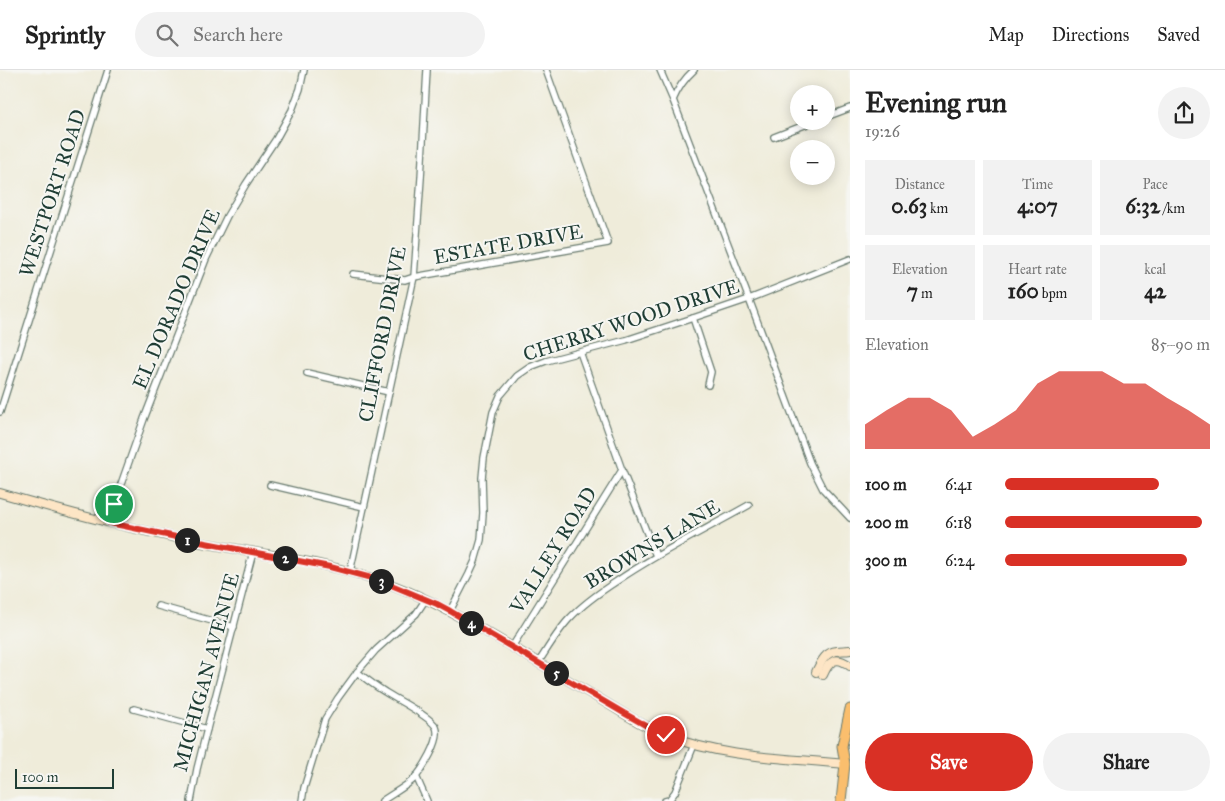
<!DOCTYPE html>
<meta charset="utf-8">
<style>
body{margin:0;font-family:"IM FELL Great Primer",serif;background:#f2f2f2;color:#222;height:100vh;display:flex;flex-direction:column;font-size:19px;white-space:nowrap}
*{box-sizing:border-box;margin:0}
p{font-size:16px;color:#767676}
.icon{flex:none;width:28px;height:28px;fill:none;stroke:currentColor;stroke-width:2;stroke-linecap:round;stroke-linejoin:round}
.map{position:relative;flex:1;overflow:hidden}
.drawer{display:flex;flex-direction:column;background:#fff;width:375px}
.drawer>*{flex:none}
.fabs{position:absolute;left:790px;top:15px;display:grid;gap:10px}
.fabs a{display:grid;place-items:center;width:45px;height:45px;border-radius:50%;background:#fff;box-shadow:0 2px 12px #0003;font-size:25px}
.scale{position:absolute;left:15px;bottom:12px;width:99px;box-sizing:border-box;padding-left:5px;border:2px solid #1f3d34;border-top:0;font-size:14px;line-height:18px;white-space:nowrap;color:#1f3d34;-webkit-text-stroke:4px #f6f6f2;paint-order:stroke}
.pin{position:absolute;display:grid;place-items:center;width:42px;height:42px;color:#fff;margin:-21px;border:2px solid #fff;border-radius:50%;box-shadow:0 1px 5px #0007}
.km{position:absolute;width:25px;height:25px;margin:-12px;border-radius:50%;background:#222;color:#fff;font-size:14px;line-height:25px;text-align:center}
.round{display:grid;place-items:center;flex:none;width:52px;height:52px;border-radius:26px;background:#f2f2f2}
.summary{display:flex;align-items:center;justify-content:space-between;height:85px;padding:0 15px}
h1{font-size:28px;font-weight:800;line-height:38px}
.metrics{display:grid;grid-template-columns:repeat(3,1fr);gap:8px;height:85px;padding:5px 15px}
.metrics div{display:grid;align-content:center;border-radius:0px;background:#f2f2f2;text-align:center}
.metrics b{font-size:21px;font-weight:800}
.metrics small{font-size:14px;font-weight:400}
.metrics p{font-size:14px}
.chart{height:140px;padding:10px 15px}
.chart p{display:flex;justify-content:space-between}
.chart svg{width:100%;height:90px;margin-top:5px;fill:#d93025;opacity:.7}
.primary-button{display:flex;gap:10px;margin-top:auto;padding:10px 15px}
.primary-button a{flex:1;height:58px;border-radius:30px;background:#d93025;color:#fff;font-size:20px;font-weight:800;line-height:58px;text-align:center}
.primary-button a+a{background:#f2f2f2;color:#222}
ul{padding:0 15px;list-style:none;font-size:16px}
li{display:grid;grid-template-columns:80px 60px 1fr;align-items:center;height:38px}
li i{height:12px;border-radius:6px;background:#d93025}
header{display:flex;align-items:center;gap:30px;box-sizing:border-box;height:70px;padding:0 25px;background:#fff;border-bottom:1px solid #e0e0e0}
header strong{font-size:24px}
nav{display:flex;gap:28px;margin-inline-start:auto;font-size:18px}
.search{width:350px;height:45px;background:#f2f2f2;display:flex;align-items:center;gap:12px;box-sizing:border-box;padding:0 18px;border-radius:28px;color:#767676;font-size:19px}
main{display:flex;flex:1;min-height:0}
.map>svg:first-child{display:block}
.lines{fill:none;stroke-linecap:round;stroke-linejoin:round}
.street-casing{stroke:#687a6e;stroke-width:8}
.secondary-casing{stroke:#687a6e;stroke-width:10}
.primary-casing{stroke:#687a6e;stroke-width:11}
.street{stroke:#fff;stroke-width:5.5}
.secondary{stroke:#fde5c5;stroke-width:8}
.primary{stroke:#fabe6d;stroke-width:9}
.route-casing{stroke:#fff;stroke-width:10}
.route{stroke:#d93025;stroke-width:6}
.labels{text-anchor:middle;stroke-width:4;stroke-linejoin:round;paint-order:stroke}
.street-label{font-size:20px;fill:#1f3d34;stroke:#f6f6f2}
</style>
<header>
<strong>Sprintly</strong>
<div class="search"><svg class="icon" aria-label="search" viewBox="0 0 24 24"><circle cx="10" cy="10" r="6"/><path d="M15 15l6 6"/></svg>Search here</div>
<nav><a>Map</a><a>Directions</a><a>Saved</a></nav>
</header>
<main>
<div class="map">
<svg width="850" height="731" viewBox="0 0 850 731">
<rect width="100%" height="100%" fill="#f6f6f2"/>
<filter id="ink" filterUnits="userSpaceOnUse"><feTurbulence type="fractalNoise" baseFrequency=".02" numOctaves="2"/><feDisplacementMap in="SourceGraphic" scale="10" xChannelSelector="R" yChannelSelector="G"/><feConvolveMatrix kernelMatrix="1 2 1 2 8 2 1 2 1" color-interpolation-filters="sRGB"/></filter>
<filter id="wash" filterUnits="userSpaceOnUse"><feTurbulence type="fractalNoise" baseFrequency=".0096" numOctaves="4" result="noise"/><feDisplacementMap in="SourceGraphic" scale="20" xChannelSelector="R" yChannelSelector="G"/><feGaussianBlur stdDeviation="1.12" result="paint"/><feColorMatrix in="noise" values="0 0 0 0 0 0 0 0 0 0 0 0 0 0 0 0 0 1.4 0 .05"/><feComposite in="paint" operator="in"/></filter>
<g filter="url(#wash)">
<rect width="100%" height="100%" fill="#efecda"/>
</g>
<g filter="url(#ink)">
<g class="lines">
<defs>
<g id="street">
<path d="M660,0l13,30"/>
<path d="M694,0c-10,9 -16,18 -21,30l76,199 61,164 13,26 27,29"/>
<path d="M826,47l24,-9"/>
<path d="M774,67l41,-16"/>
<path d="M353,204l52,6 9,-3 194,-34 -62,-173"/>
<path d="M693,248l18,54 -3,13"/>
<path d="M580,282l42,118 34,86"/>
<path d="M307,303l82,19"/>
<path d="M0,342l108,-342"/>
<path d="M270,415l94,22"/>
<path d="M110,453l4,-19 30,-85 62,-160 21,-43 19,-32 30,-45 16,-29 8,-21 4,-19"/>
<path d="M350,502l64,-295 7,-99 6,-108"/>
<path d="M158,536l76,21"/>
<path d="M450,541l19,-37 6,-13 6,-21 2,-27 -1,-35 2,-20 9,-46 7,-16 17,-20 13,-9 16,-6 80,-21 67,-22 56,-19 101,-40"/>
<path d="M512,577l110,-177"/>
<path d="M538,593c10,-15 19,-31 31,-44 14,-15 31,-27 48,-38 42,-29 88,-51 132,-76"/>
<path d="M357,602c9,7 18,14 28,20 12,8 45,24 51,35 6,13 -14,43 -22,52 -9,8 -22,15 -32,22"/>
<path d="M134,639l73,20"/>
<path d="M416,706l11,25"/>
<path d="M191,731l6,-32 10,-40 46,-177"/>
<path d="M302,731l2,-13 21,-69 13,-21 19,-26 19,-22 40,-36 10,-15"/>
<path d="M665,731l4,-1 6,-8 19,-47"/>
</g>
<g id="secondary">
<path d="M0,423c65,19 131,36 197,49 66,12 135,20 198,44 34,13 65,31 97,49 34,20 67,40 101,60 24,14 48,31 75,41 55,22 119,22 177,28"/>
<path d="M816,602c5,-10 9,-20 21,-21 4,-1 8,0 13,-1"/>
<path d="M823,605c6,-14 13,-20 27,-9"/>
</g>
<path id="primary" d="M841,731l4,-37 -3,-18 8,-37"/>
</defs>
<use href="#street" class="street-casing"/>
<use href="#secondary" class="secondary-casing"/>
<use href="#primary" class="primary-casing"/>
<use href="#street" class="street"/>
<use href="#secondary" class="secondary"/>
<use href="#primary" class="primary"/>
</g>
</g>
<g class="lines" filter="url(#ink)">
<defs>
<path id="route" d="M114,434l-4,19 85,18 135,26 49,13 17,7 41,17 13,7 172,101 30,17 14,6"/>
</defs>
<use href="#route" class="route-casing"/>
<use href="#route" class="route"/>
</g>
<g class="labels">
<g class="street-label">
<text transform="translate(52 123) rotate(-72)" y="7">WESTPORT ROAD</text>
<text transform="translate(508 174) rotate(-10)" y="7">ESTATE DRIVE</text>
<text transform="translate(176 229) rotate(-67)" y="7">EL DORADO DRIVE</text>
<text transform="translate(631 250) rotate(-18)" y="7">CHERRY WOOD DRIVE</text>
<text transform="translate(382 264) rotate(-79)" y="7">CLIFFORD DRIVE</text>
<text transform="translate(652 474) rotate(-31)" y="7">BROWNS LANE</text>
<text transform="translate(553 480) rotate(-58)" y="7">VALLEY ROAD</text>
<text transform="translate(206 602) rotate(-75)" y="7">MICHIGAN AVENUE</text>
</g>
</g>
</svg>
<div class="fabs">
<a>+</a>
<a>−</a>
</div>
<div class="scale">100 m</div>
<div class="pin" style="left:114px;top:434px;background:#1e9e55"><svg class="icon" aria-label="arrive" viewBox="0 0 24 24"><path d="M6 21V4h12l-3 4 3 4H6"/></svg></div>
<div class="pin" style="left:666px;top:665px;background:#d93025"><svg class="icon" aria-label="check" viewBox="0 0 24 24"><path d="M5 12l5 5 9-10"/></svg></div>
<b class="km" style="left:187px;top:470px">1</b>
<b class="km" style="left:285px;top:488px">2</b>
<b class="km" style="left:381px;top:511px">3</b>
<b class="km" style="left:471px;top:553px">4</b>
<b class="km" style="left:556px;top:603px">5</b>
</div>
<section class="drawer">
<div class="summary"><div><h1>Evening run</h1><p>19:26</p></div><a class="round"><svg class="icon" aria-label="share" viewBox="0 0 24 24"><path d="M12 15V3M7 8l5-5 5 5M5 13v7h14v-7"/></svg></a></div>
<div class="metrics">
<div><p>Distance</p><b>0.63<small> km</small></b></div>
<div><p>Time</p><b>4:07</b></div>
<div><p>Pace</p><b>6:32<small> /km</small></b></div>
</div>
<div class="metrics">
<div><p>Elevation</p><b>7<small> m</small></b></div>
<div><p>Heart rate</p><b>160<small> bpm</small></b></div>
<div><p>kcal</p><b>42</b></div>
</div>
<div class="chart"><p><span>Elevation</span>85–90 m</p>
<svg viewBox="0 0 160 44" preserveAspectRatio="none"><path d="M0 44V32L10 25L20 19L30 19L40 25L50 38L60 32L70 25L80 12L90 6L100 6L110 6L120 12L130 12L140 19L150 25L160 32V44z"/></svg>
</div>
<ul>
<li><b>100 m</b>6:41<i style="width:75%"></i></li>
<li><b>200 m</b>6:18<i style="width:96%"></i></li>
<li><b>300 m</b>6:24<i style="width:89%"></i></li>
</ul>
<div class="primary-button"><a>Save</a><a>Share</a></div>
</section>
</main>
